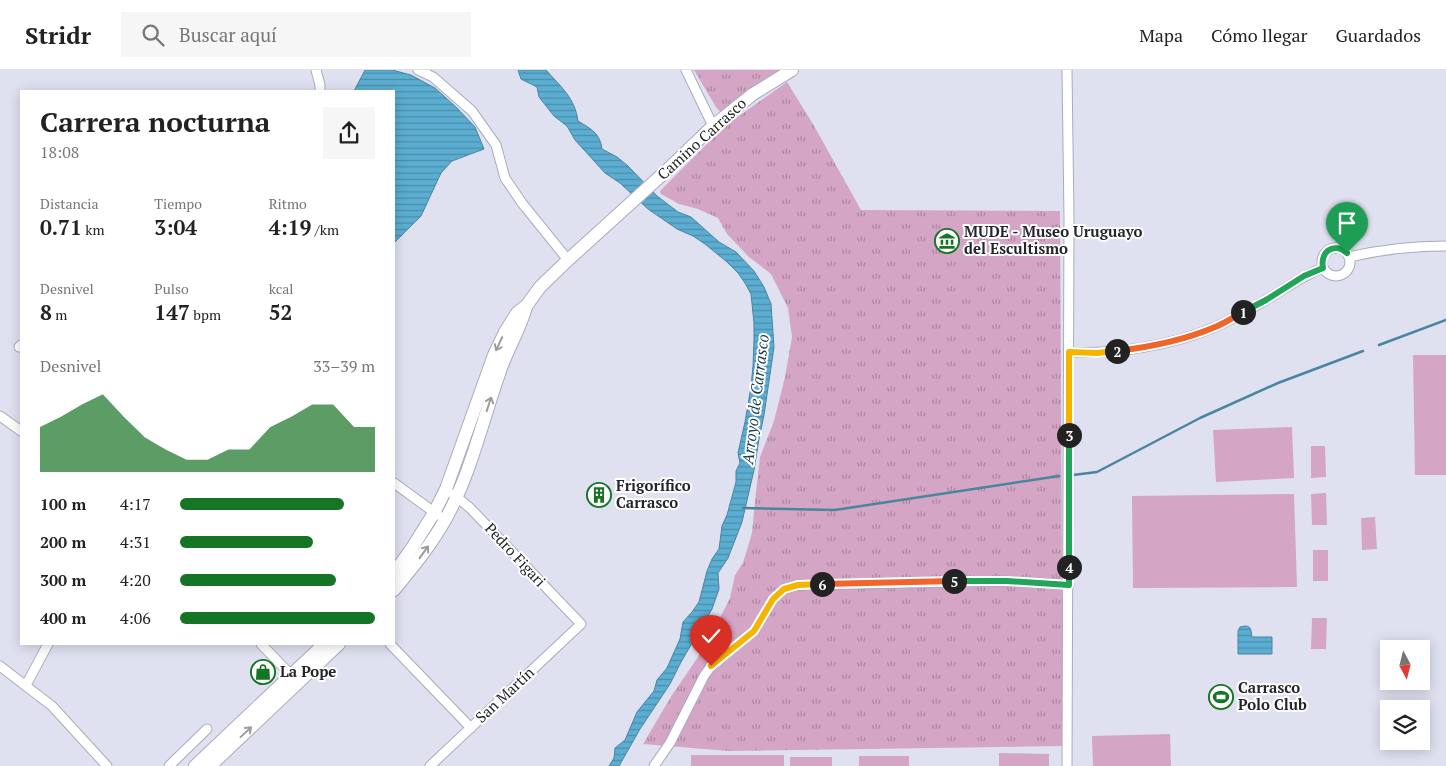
<!DOCTYPE html>
<html lang="es">
<meta charset="utf-8">
<style>
body{margin:0;font-family:"PT Serif",serif;background:#f6f6f6;color:#222;height:100vh;display:flex;flex-direction:column;font-size:19px;white-space:nowrap}
*{box-sizing:border-box;margin:0}
p{font-size:16px;color:#767676}
.icon{flex:none;width:28px;height:28px;fill:none;stroke:currentColor;stroke-width:2;stroke-linecap:round;stroke-linejoin:round}
.map{position:relative;flex:1;overflow:hidden}
.side{position:absolute;left:20px;top:20px;width:375px;height:555px;display:flex;flex-direction:column;background:#fff;border-radius:0px;box-shadow:0 2px 12px #0003}
.side>*{flex:none}
.needle{width:32px;rotate:173deg}
.fabs{position:absolute;left:1380px;top:570px;display:grid;gap:10px}
.fabs a{display:grid;place-items:center;width:50px;height:50px;border-radius:0px;background:#fff;box-shadow:0 2px 12px #0003;font-size:25px}
.pin{position:absolute;display:grid;place-items:center;width:42px;height:42px;color:#fff;margin:-51px -21px;border-radius:50% 50% 50% 0;rotate:-45deg;box-shadow:0 0 5px #0007}
.pin .icon{rotate:45deg}
.km{position:absolute;width:25px;height:25px;margin:-12px;border-radius:50%;background:#222;color:#fff;font-size:14px;line-height:25px;text-align:center}
.round{display:grid;place-items:center;flex:none;width:52px;height:52px;border-radius:0px;background:#f6f6f6}
.summary{display:flex;align-items:center;justify-content:space-between;height:85px;padding:0 20px}
h1{font-size:28px;font-weight:700;line-height:38px}
.stats{display:grid;grid-template-columns:repeat(3,1fr);gap:8px;height:85px;padding:5px 20px}
.stats div{display:grid;align-content:center}
.stats b{font-size:21px;font-weight:700}
.stats small{font-size:14px;font-weight:400}
.stats p{font-size:14px}
.chart{height:140px;padding:10px 20px}
.chart p{display:flex;justify-content:space-between}
.chart svg{width:100%;height:90px;margin-top:5px;fill:#167525;opacity:.7}
ul{padding:0 20px;list-style:none;font-size:16px}
li{display:grid;grid-template-columns:80px 60px 1fr;align-items:center;height:38px}
li i{height:12px;border-radius:6px;background:#167525}
header{display:flex;align-items:center;gap:30px;box-sizing:border-box;height:70px;padding:0 25px;background:#fff;border-bottom:1px solid #e0e0e0}
header strong{font-size:24px}
nav{display:flex;gap:28px;margin-inline-start:auto;font-size:18px}
.search{width:350px;height:45px;background:#f6f6f6;display:flex;align-items:center;gap:12px;box-sizing:border-box;padding:0 18px;border-radius:0px;color:#767676;font-size:19px}
.map>svg:first-child{display:block}
.green{fill:#d4a5c5}
.park{fill:url(#park-tufts)}
.water{fill:url(#water-rules);stroke:#4a859f}
.lines{fill:none;stroke-linecap:round;stroke-linejoin:round}
.stream{stroke:#4a859f;stroke-width:2.5}
.street-casing{stroke:#aaabba;stroke-width:11}
.secondary-casing{stroke:#aaabba;stroke-width:14}
.street{stroke:#fff;stroke-width:9}
.secondary{stroke:#fff;stroke-width:12}
.oneway{stroke:#9c9da0}
.split-1-casing{stroke:#fff;stroke-width:10}
.split-2-casing{stroke:#fff;stroke-width:10}
.split-3-casing{stroke:#fff;stroke-width:10}
.split-4-casing{stroke:#fff;stroke-width:10}
.split-5-casing{stroke:#fff;stroke-width:10}
.split-6-casing{stroke:#fff;stroke-width:10}
.split-7-casing{stroke:#fff;stroke-width:10}
.split-1{stroke:#22a559;stroke-width:6}
.split-2{stroke:#f0652b;stroke-width:6}
.split-3{stroke:#f5b400;stroke-width:6}
.split-4{stroke:#22a559;stroke-width:6}
.split-5{stroke:#22a559;stroke-width:6}
.split-6{stroke:#f0652b;stroke-width:6}
.split-7{stroke:#f5b400;stroke-width:6}
.labels{text-anchor:middle;stroke-width:4;stroke-linejoin:round;paint-order:stroke}
.street-label{font-size:15px;fill:#24252b;stroke:#fff}
.poi-label{font-size:15px;font-weight:bold;fill:#24252b;stroke:#fff;text-anchor:start}
.water-label{font-size:16px;font-style:italic;fill:#183e4d;stroke:#fff}
</style>
<header>
<strong>Stridr</strong>
<div class="search"><svg class="icon" aria-label="search" viewBox="0 0 24 24"><circle cx="10" cy="10" r="6"/><path d="M15 15l6 6"/></svg>Buscar aquí</div>
<nav><a>Mapa</a><a>Cómo llegar</a><a>Guardados</a></nav>
</header>
<div class="map">
<svg width="1446" height="696" viewBox="0 0 1446 696">
<defs>
<pattern id="park-tufts" width="24" height="20" patternUnits="userSpaceOnUse" patternTransform="scale(1.25)"><rect width="24" height="20" fill="#d4a5c5"/><path d="M3 7l-1-3M5 7V3M7 7l1-3M15 17l-1-3M17 17v-4M19 17l1-3" fill="none" stroke="#ac86a0"/></pattern>
<pattern id="water-rules" width="6" height="5" patternUnits="userSpaceOnUse" patternTransform="scale(1.25)"><rect width="6" height="5" fill="#5baed1"/><path d="M0 2.5h6" fill="none" stroke="#4b8daa"/></pattern>
</defs>
<rect width="100%" height="100%" fill="#e0e1f0"/>
<g class="green">
<path d="M1413,285h33v120h-31z"/>
<path d="M1292,357l2,51 -78,4 -3,-52z"/>
<path d="M1311,376h14l1,31 -15,1z"/>
<path d="M1326,423l1,32h-15l-1,-31z"/>
<path d="M1294,424l3,93 -164,1 -1,-92z"/>
<path d="M1375,447l2,32 -15,1 -1,-32z"/>
<rect x="1313" y="480" width="15" height="31"/>
<path d="M1312,548h15l-1,31h-15z"/>
<path d="M1170,664l1,32h-78l-1,-30z"/>
<path d="M999,683l50,1v12h-50z"/>
<rect x="691" y="685" width="93" height="11"/>
<rect x="859" y="686" width="50" height="10"/>
<rect x="790" y="687" width="42" height="9"/>
</g>
<g class="park">
<path d="M694,0h86l-32,21 -26,23 -6,-7z"/>
<path d="M787,12l26,42 48,86 199,1 3,535 -334,5 -86,-7 29,-49 24,-35 20,-34 14,-28 5,-23 8,-12 9,-30 3,-32 5,-44 14,-36 11,-44 7,-40 -4,-29 -17,-34 -22,-17 -22,-23 -9,-16 -20,-9 -19,-5 -18,-10 -1,-3 65,-65z"/>
</g>
<g class="water">
<path d="M365,0h27l19,5 24,13 21,19 19,20 9,22 -32,12 -11,12 -20,43 -27,27v-152h-40z"/>
<path d="M518,0h28c15,17 29,28 32,51 13,8 22,12 24,28l15,8 11,9 29,30 21,16 13,5 28,25 17,10 18,19 10,16 7,17 3,43 -10,68 -5,24 -5,31 -12,52 -14,36 -10,15 1,16 -7,20 -31,53 -11,22 -30,45 -21,37h-10l5,-8 1,-10 10,-8 12,-28 17,-21 3,-11 10,-12 13,-29 3,-17 9,-10 7,-10 8,-31 5,-12 7,-10 3,-23 5,-11 9,-33v-11l4,-8 -2,-10 7,-31 6,-35 2,-21 1,-27v-16l-3,-29 -6,-11 -7,-10 -11,-11 -22,-18 -12,-8 -16,-7 -29,-20 -28,-26 -15,-10 -30,-33 -8,-14 -13,-10 -15,-19 -2,-10 -16,-8z"/>
<path d="M1245,556c7,0 6,6 7,11h20v17h-34v-23l2,-4z"/>
</g>
<g class="lines">
<g class="stream">
<path d="M1379,275l67,-25"/>
<path d="M1073,405l24,-3 103,-54 78,-35 85,-32"/>
<path d="M743,438l92,2 224,-34"/>
</g>
<defs>
<g id="street">
<path d="M316,0l4,15v6"/>
<path d="M418,0l15,7 39,34 24,34 9,33 17,25 46,57"/>
<path d="M686,0l27,56"/>
<path d="M1067,0l2,149 -2,547"/>
<circle cx="1336" cy="192" r="14"/>
<path d="M1349,187c34,-8 63,-11 97,-11"/>
<path d="M19,277l2,-2"/>
<path d="M1069,282c44,3 105,-7 146,-25 18,-8 35,-18 51,-27 19,-11 37,-25 57,-32"/>
<path d="M0,346l21,15"/>
<path d="M394,413l44,32"/>
<path d="M261,574l30,31"/>
<path d="M390,574l81,84"/>
<path d="M0,596l52,40 55,60"/>
<path d="M26,615l22,-41"/>
<path d="M169,696l38,-37"/>
<path d="M430,696l151,-142 -111,-116 -17,-14"/>
<path d="M654,696l16,-23 34,-67 7,-10 43,-35 19,-32 11,-10 14,-4 209,-4 62,4"/>
</g>
<g id="secondary">
<path d="M394,503l18,-25 22,-35 12,-24 48,-134 11,-23 12,-19 10,-8 13,-18 28,-27 97,-88 48,-46 40,-32 39,-24"/>
<path d="M394,520c18,-22 37,-45 51,-70 25,-44 37,-98 54,-146 7,-23 21,-44 27,-67"/>
<path d="M195,696l129,-122"/>
<path d="M210,696l129,-122"/>
</g>
</defs>
<use href="#street" class="street-casing"/>
<use href="#secondary" class="secondary-casing"/>
<use href="#street" class="street"/>
<use href="#secondary" class="secondary"/>
</g>
<defs><path id="oneway-shaft" d="M-6 0H5M1.5-3L5.5 0L1.5 3" fill="none" stroke-width="1.6" stroke-linecap="round" stroke-linejoin="round" transform="scale(1.25)"/></defs>
<g class="oneway">
<use href="#oneway-shaft" transform="translate(499 274) rotate(115)"/>
<use href="#oneway-shaft" transform="translate(489 334) rotate(-72)"/>
<use href="#oneway-shaft" transform="translate(424 482) rotate(-55)"/>
<use href="#oneway-shaft" transform="translate(246 662) rotate(-43)"/>
</g>
<g class="lines">
<defs>
<path id="split-1" d="M1243,242l23,-12 38,-24 19,-8c-3,-17 11,-26 24,-15"/>
<path id="split-2" d="M1117,281c33,-4 68,-11 98,-24 10,-4 19,-10 28,-15"/>
<path id="split-3" d="M1069,365v-83l28,1 20,-2"/>
<path id="split-4" d="M1069,365v132"/>
<path id="split-5" d="M954,511h53l62,4v-18"/>
<path id="split-6" d="M822,514l132,-3"/>
<path id="split-7" d="M711,596l43,-35 19,-32 11,-10 14,-4 24,-1"/>
</defs>
<use href="#split-1" class="split-1-casing"/>
<use href="#split-2" class="split-2-casing"/>
<use href="#split-3" class="split-3-casing"/>
<use href="#split-4" class="split-4-casing"/>
<use href="#split-5" class="split-5-casing"/>
<use href="#split-6" class="split-6-casing"/>
<use href="#split-7" class="split-7-casing"/>
<use href="#split-1" class="split-1"/>
<use href="#split-2" class="split-2"/>
<use href="#split-3" class="split-3"/>
<use href="#split-4" class="split-4"/>
<use href="#split-5" class="split-5"/>
<use href="#split-6" class="split-6"/>
<use href="#split-7" class="split-7"/>
</g>
<defs>
<symbol id="museum-ring" viewBox="-11 -11 22 22"><circle r="9.5" fill="#fff" stroke="#167525" stroke-width="1.5"/><path d="M0-6L6-3V-2H-6V-3ZM-5-1h2V3h-2ZM-1-1h2V3h-2ZM3-1h2V3H3ZM-6 4H6V6H-6Z" fill="#167525"/></symbol>
<symbol id="building-ring" viewBox="-11 -11 22 22"><circle r="9.5" fill="#fff" stroke="#167525" stroke-width="1.5"/><path d="M-4-6H4V6H1V3H-1V6H-4ZM-2.5-4.3h1.7v1.8h-1.7ZM.8-4.3h1.7v1.8H.8ZM-2.5-1h1.7V.8h-1.7ZM.8-1h1.7V.8H.8Z" fill="#167525"/></symbol>
<symbol id="shop-ring" viewBox="-11 -11 22 22"><circle r="9.5" fill="#fff" stroke="#167525" stroke-width="1.5"/><path d="M-5-2.5h2.3a2.7 3.5 0 0 1 5.4 0H5L5.5 6h-11ZM-1.5-2.5h3a1.5 2.3 0 0 0-3 0Z" fill="#167525"/></symbol>
<symbol id="stadium-ring" viewBox="-11 -11 22 22"><circle r="9.5" fill="#fff" stroke="#167525" stroke-width="1.5"/><path d="M0-5a6.5 5 0 1 0 0 10a6.5 5 0 1 0 0-10ZM-3.5-1.8h7v3.6h-7Z" fill="#167525"/></symbol>
</defs>
<g fill-rule="evenodd">
<use href="#museum-ring" x="933" y="157" width="28" height="28"/>
<use href="#building-ring" x="585" y="411" width="28" height="28"/>
<use href="#shop-ring" x="249" y="588" width="28" height="28"/>
<use href="#stadium-ring" x="1207" y="613" width="28" height="28"/>
</g>
<g class="labels">
<g class="street-label">
<text transform="translate(702 69) rotate(-42)" y="5">Camino Carrasco</text>
<text transform="translate(515 485) rotate(47)" y="5">Pedro Figari</text>
<text transform="translate(505 625) rotate(-43)" y="5">San Martín</text>
</g>
<g class="poi-label">
<text x="964" y="167">MUDE - Museo Uruguayo<tspan x="964" dy="17">del Escultismo</tspan></text>
<text x="616" y="421">Frigorífico<tspan x="616" dy="17">Carrasco</tspan></text>
<text x="280" y="607">La Pope</text>
<text x="1238" y="623">Carrasco<tspan x="1238" dy="17">Polo Club</tspan></text>
</g>
<g class="water-label">
<text transform="translate(755 329) rotate(-83)" y="6">Arroyo de Carrasco</text>
</g>
</g>
</svg>
<div class="fabs">
<a><svg class="needle" viewBox="-14 -14 28 28"><path d="M0-13l5 13h-10z" fill="#e53935"/><path d="M0 13l5-13h-10z" fill="#767676"/></svg></a>
<a><svg class="icon" aria-label="layers" viewBox="0 0 24 24"><path d="M12 4l9 5-9 5-9-5zM3 14l9 5 9-5"/></svg></a>
</div>
<div class="pin" style="left:1347px;top:183px;background:#1e9e55"><svg class="icon" aria-label="arrive" viewBox="0 0 24 24"><path d="M6 21V4h12l-3 4 3 4H6"/></svg></div>
<div class="pin" style="left:711px;top:596px;background:#d93025"><svg class="icon" aria-label="check" viewBox="0 0 24 24"><path d="M5 12l5 5 9-10"/></svg></div>
<b class="km" style="left:1243px;top:242px">1</b>
<b class="km" style="left:1117px;top:281px">2</b>
<b class="km" style="left:1069px;top:365px">3</b>
<b class="km" style="left:1069px;top:497px">4</b>
<b class="km" style="left:954px;top:511px">5</b>
<b class="km" style="left:822px;top:514px">6</b>
<section class="side">
<div class="summary"><div><h1>Carrera nocturna</h1><p>18:08</p></div><a class="round"><svg class="icon" aria-label="share" viewBox="0 0 24 24"><path d="M12 15V3M7 8l5-5 5 5M5 13v7h14v-7"/></svg></a></div>
<div class="stats">
<div><p>Distancia</p><b>0.71<small> km</small></b></div>
<div><p>Tiempo</p><b>3:04</b></div>
<div><p>Ritmo</p><b>4:19<small> /km</small></b></div>
</div>
<div class="stats">
<div><p>Desnivel</p><b>8<small> m</small></b></div>
<div><p>Pulso</p><b>147<small> bpm</small></b></div>
<div><p>kcal</p><b>52</b></div>
</div>
<div class="chart"><p><span>Desnivel</span>33–39 m</p>
<svg viewBox="0 0 160 44" preserveAspectRatio="none"><path d="M0 44V22L10 17L20 11L30 6L40 17L50 27L60 33L70 38L80 38L90 33L100 33L110 22L120 17L130 11L140 11L150 22L160 22V44z"/></svg>
</div>
<ul>
<li><b>100 m</b>4:17<i style="width:84%"></i></li>
<li><b>200 m</b>4:31<i style="width:68%"></i></li>
<li><b>300 m</b>4:20<i style="width:80%"></i></li>
<li><b>400 m</b>4:06<i style="width:100%"></i></li>
</ul>
</section>
</div>
